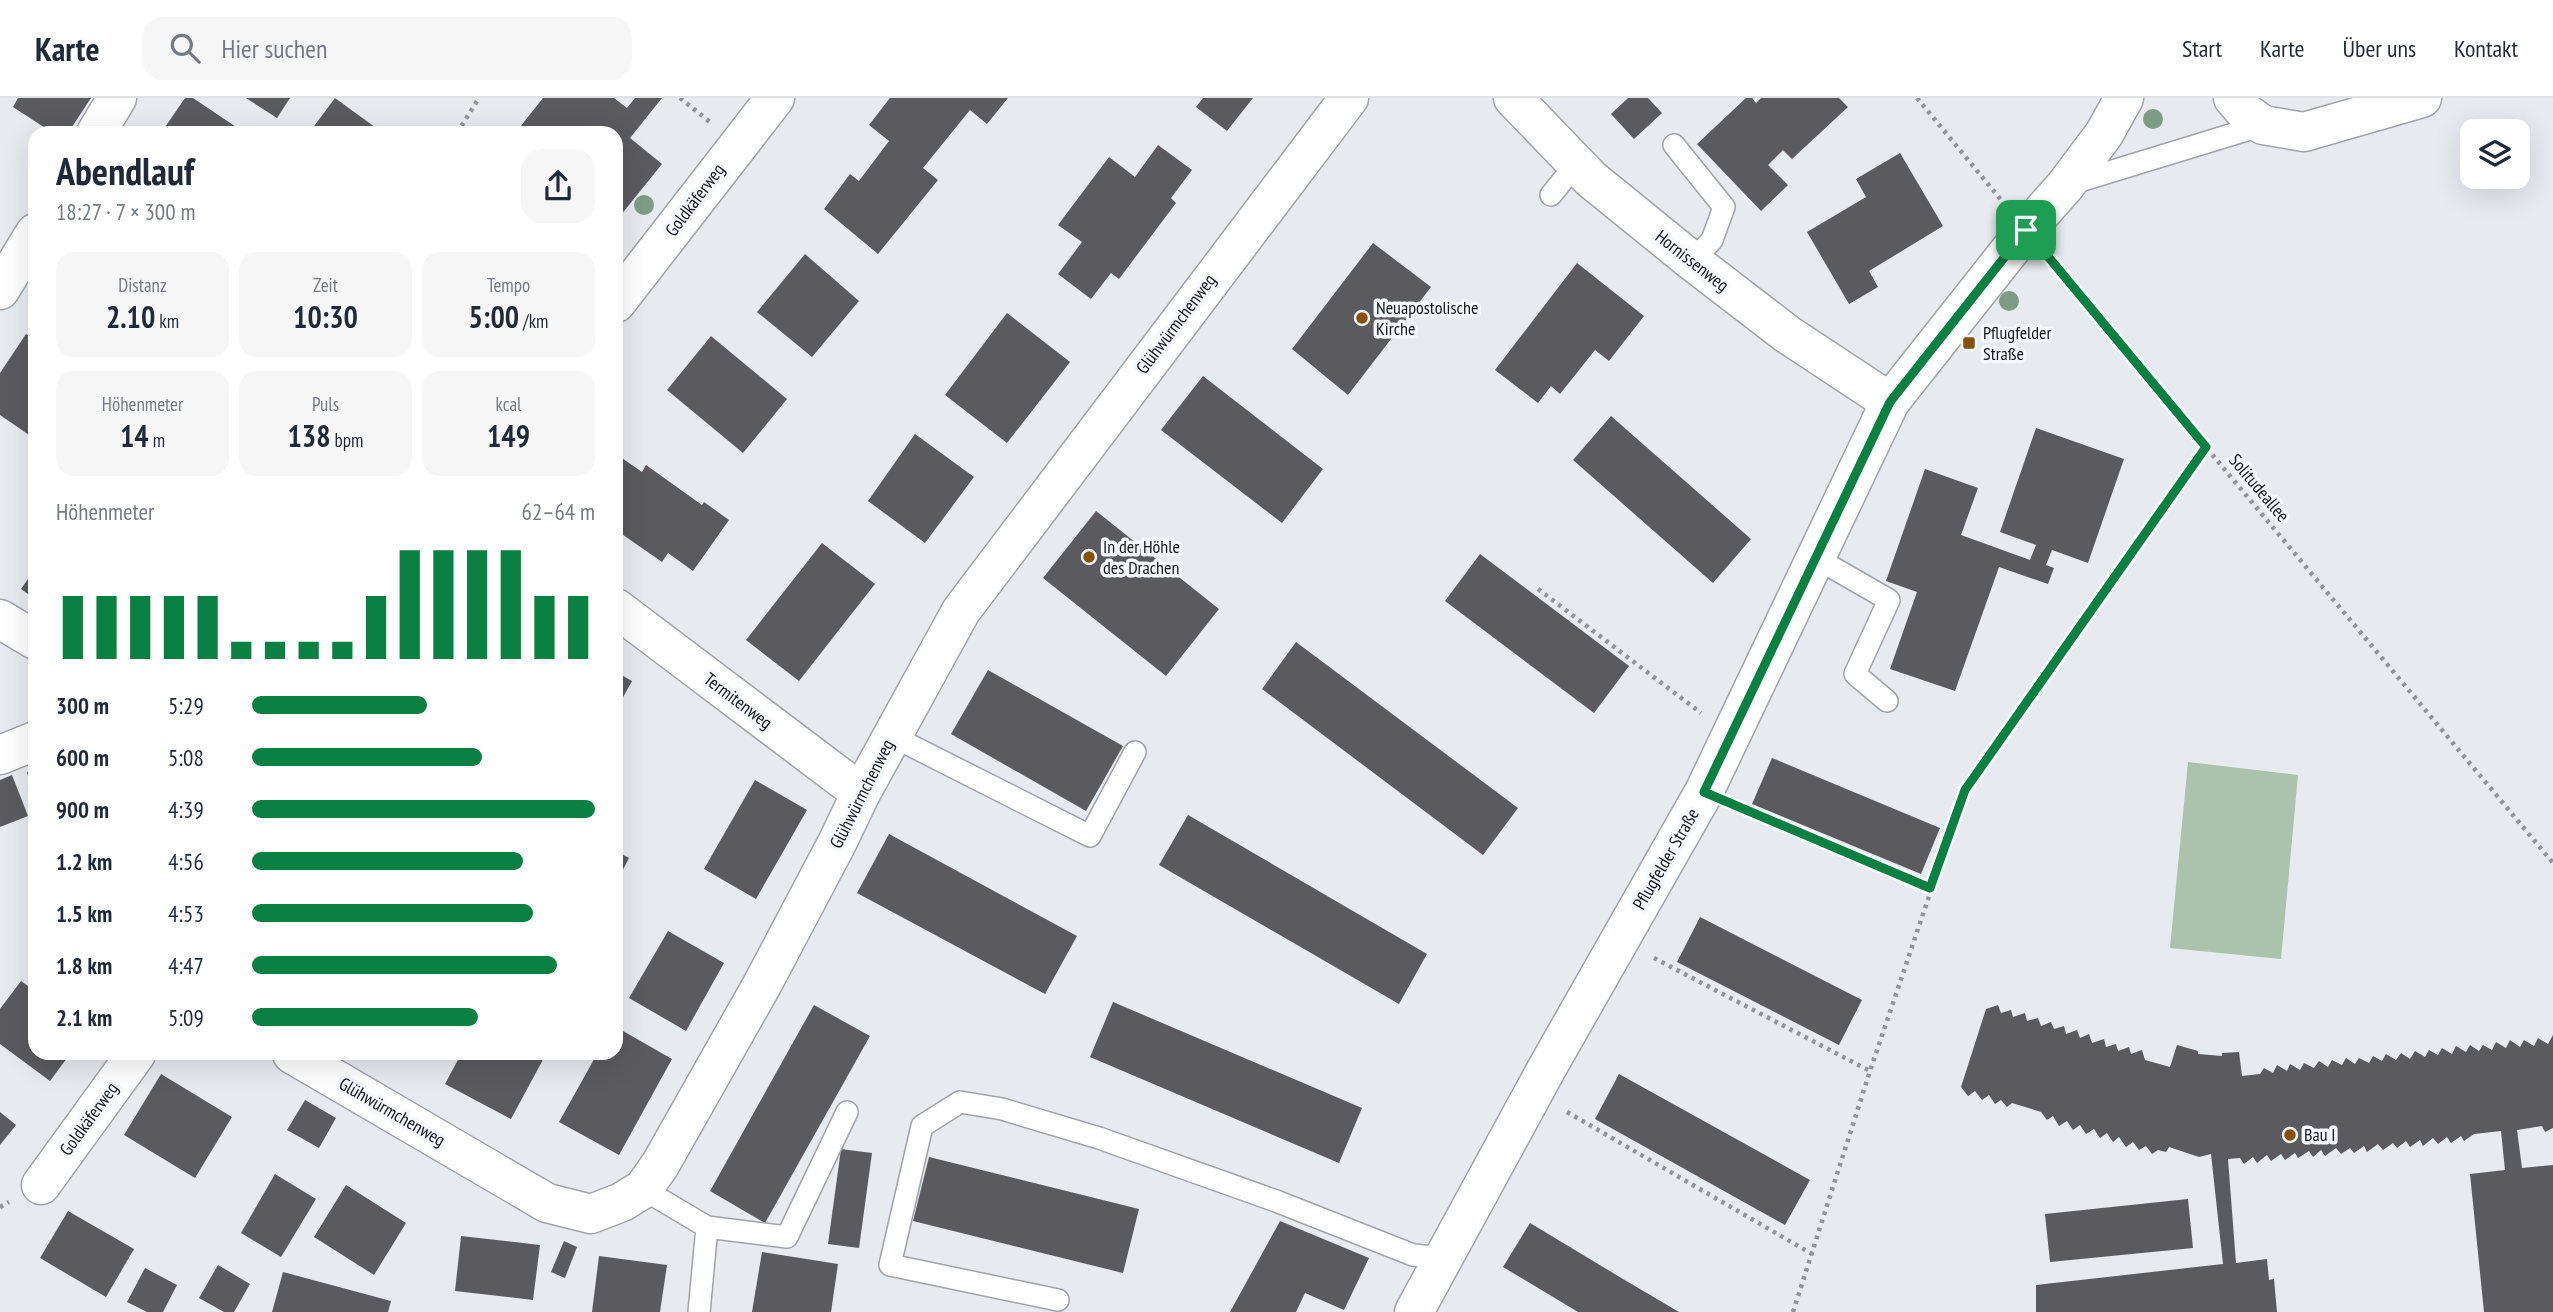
<!DOCTYPE html>
<html lang="de">
<meta charset="utf-8">
<style>
body{margin:0;font-family:"PT Sans Narrow",sans-serif;background:#f6f6f7;color:#1f2937;height:100vh;display:flex;flex-direction:column;font-size:26px;white-space:nowrap}
*{box-sizing:border-box;margin:0}
p{font-size:23px;color:#747a83}
.icon{flex:none;width:38px;height:38px;fill:none;stroke:currentColor;stroke-width:2;stroke-linecap:round;stroke-linejoin:round}
.map{position:relative;flex:1;overflow:hidden}
.drawer{position:absolute;left:28px;top:28px;width:595px;height:934px;display:flex;flex-direction:column;background:#fff;border-radius:21px;box-shadow:0 7px 28px #0002}
.drawer>*{flex:none}
.buttons{position:absolute;left:2460px;top:21px;display:grid;gap:14px}
.buttons a{display:grid;place-items:center;width:70px;height:70px;border-radius:14px;background:#fff;box-shadow:0 7px 28px #0002;font-size:35px}
.pin{position:absolute;display:grid;place-items:center;width:60px;height:60px;color:#fff;margin:-30px;border-radius:14px;box-shadow:0 4px 10px #0006}
.round{display:grid;place-items:center;flex:none;width:74px;height:74px;border-radius:21px;background:#f6f6f7}
.head{display:flex;align-items:center;justify-content:space-between;height:119px;padding:0 28px}
h1{font-size:38px;font-weight:600;line-height:52px}
.metrics{display:grid;grid-template-columns:repeat(3,1fr);gap:10px;height:119px;padding:7px 28px}
.metrics div{display:grid;align-content:center;border-radius:18px;background:#f6f6f7;text-align:center}
.metrics b{font-size:30px;font-weight:600}
.metrics small{font-size:19px;font-weight:400}
.metrics p{font-size:19px}
.chart{height:196px;padding:14px 28px}
.chart p{display:flex;justify-content:space-between}
.chart svg{width:100%;height:126px;margin-top:7px;stroke:#0b8043;stroke-width:6}
ul{padding:0 28px;list-style:none;font-size:23px}
li{display:grid;grid-template-columns:112px 84px 1fr;align-items:center;height:52px}
li i{height:18px;border-radius:9px;background:#0b8043}
header{display:flex;align-items:center;gap:42px;box-sizing:border-box;height:98px;padding:0 35px;background:#fff;border-bottom:2px solid #e0e1e3}
header strong{font-size:33px}
nav{display:flex;gap:38px;margin-inline-start:auto;font-size:24px}
.search{width:490px;height:63px;background:#f6f6f7;display:flex;align-items:center;gap:18px;box-sizing:border-box;padding:0 24px;border-radius:21px;color:#747a83;font-size:26px}
.map>svg:first-child{display:block}
.green{fill:#abc2ac}
.building{fill:#5a5a5f}
.lines{fill:none;stroke-linecap:round;stroke-linejoin:round}
.service-casing{stroke:#a0a3a8;stroke-width:24}
.minor-casing{stroke:#a0a3a8;stroke-width:41}
.path{stroke:#919397;stroke-width:4.5;stroke-dasharray:3.5 5;stroke-linecap:butt}
.service{stroke:#fff;stroke-width:21}
.minor{stroke:#fff;stroke-width:38}
.tree{fill:#7e9c85}
.route-casing{stroke:#fff;stroke-width:14}
.route{stroke:#0b8043;stroke-width:9}
.poi-dot{fill:#865000;stroke:#f4f7fd;stroke-width:2.5}
.labels{text-anchor:middle;stroke-width:7;stroke-linejoin:round;paint-order:stroke}
.street-label{font-size:18px;fill:#141517;stroke:#f4f7fd}
.poi-label{font-size:18px;fill:#141517;stroke:#f4f7fd;text-anchor:start}
</style>
<header>
<strong>Karte</strong>
<div class="search"><svg class="icon" aria-label="search" viewBox="0 0 24 24"><circle cx="10" cy="10" r="6"/><path d="M15 15l6 6"/></svg>Hier suchen</div>
<nav><a>Start</a><a>Karte</a><a>Über uns</a><a>Kontakt</a></nav>
</header>
<div class="map">
<svg width="2553" height="1214" viewBox="0 0 2553 1214">
<rect width="100%" height="100%" fill="#e7eaef"/>
<path class="green" d="M2188,664l110,13 -17,184 -111,-11z"/>
<g class="building">
<path d="M18,0h73l-23,35h-15l-40,-26z"/>
<path d="M185,0h8l52,35h-84z"/>
<path d="M246,0h44l-13,20z"/>
<path d="M335,0l48,35h-74z"/>
<path d="M543,0h71l13,10 8,-10h27l-32,40 32,26 -46,57v-88h-89l-7,-6z"/>
<path d="M890,0h118l-21,26 -17,-14 -47,58 15,12 -60,74 -54,-45 26,-35 9,7 30,-40 -20,-16z"/>
<path d="M1203,0h50l-26,33 -31,-24z"/>
<path d="M1628,0h20l14,15 -28,26 -23,-25z"/>
<path d="M1746,0h6l4,5 5,-5h78l9,9 -56,52 -9,-9 -15,15 20,20 -27,26 -64,-67z"/>
<path d="M1158,47l34,25 -21,28 5,5 -57,76 -8,-6 -20,26 -33,-25 24,-32 -24,-17 51,-68 26,20z"/>
<path d="M1900,55l43,73 -74,45 9,16 -29,17 -42,-72 59,-35 -10,-18z"/>
<path d="M1373,145l58,44 -83,108 -56,-46z"/>
<path d="M805,156l54,47 -47,56 -55,-45z"/>
<path d="M1577,165l67,53 -35,45 -14,-11 -35,44 -9,-8 -13,17 -43,-33z"/>
<path d="M1007,215l63,49 -63,81 -62,-48z"/>
<path d="M26,236l9,5v100l-35,-24v-42z"/>
<path d="M711,238l76,63 -44,54 -76,-63z"/>
<path d="M1203,278l120,93 -41,54 -121,-93z"/>
<path d="M1611,318l140,123 -38,44 -140,-123z"/>
<path d="M2036,330l88,31 -36,104 -36,-13 -6,15 8,3 -6,16 -49,-17 -44,124 -65,-22 27,-77 -31,-11 39,-112 53,19 -17,47 69,25 6,-15 -36,-13z"/>
<path d="M915,336l59,43 -49,66 -57,-42z"/>
<path d="M616,356l26,18 4,-7 56,40 2,-3 25,18 -36,51 -25,-18 -6,9 -46,-32z"/>
<path d="M1096,413l123,98 -53,67 -123,-98z"/>
<path d="M822,445l53,41 -76,97 -53,-41z"/>
<path d="M1480,456l149,112 -35,47 -149,-112z"/>
<path d="M35,471v30l-14,-10z"/>
<path d="M1296,544l222,166 -35,47 -221,-166z"/>
<path d="M988,572l135,76 -37,65 -135,-77z"/>
<path d="M616,574l16,9 -16,29z"/>
<path d="M1772,660l168,70 -19,46 -169,-70z"/>
<path d="M35,672v26h-2l-6,-24z"/>
<path d="M12,677l16,41 -28,11v-47z"/>
<path d="M755,682l52,30 -51,89 -52,-30z"/>
<path d="M1188,717l239,139 -28,50 -240,-139z"/>
<path d="M889,736l188,102 -32,58 -188,-101z"/>
<path d="M616,753l13,7 -13,25z"/>
<path d="M1700,819l162,83 -23,45 -162,-83z"/>
<path d="M668,833l56,32 -38,68 -57,-33z"/>
<path d="M21,883l14,10v63h35l-20,27 -50,-37v-35z"/>
<path d="M1113,904l249,106 -23,55 -249,-106z"/>
<path d="M814,907l56,31 -105,187 -55,-32z"/>
<path d="M1998,907l3,8 10,-3 2,7 12,-4 2,8 11,-3 3,8 10,-4 3,7 10,-3 2,8 11,-4 3,8 9,-4 3,9 12,-4 2,8 10,-3 2,7 11,-4 2,7 11,-4 3,10 25,7 7,-22 21,6v3l24,2v-3l17,-1 3,24 18,-2 4,-6 9,5 4,-8 10,6 3,-7 10,6 4,-7 10,5 5,-7 9,6 4,-7 10,5 4,-7 9,6 4,-6 10,5 4,-7 9,5 4,-7 10,6 5,-7 9,6 5,-8 10,6 4,-7 9,5 4,-7 10,6 4,-8 10,6 4,-7 9,6 4,-6 9,5 4,-8 10,6 4,-8 10,7 4,-7 10,6 4,-8 10,6 5,-9v93l-8,4 -3,-6 -25,4 5,38 31,-3v147h-69l-14,-138 35,-4 -4,-39 -27,3 -10,7 -3,-5 -10,7 -4,-6 -9,7 -5,-6 -10,8 -3,-6 -10,7 -4,-6 -9,7 -4,-5 -10,7 -5,-6 -11,8 -3,-6 -10,7 -4,-5 -9,6 -5,-6 -11,8 -4,-6 -8,7 -4,-6 -11,7 -3,-5 -10,7 -4,-6 -10,7 -4,-6 -10,8 -4,-6 -9,7 -4,-6 -12,1 8,104 31,-4 2,21 5,-1 3,33h-241v-27l187,-21 -12,-110 -12,3 -30,-10 -3,5 -8,-2 -6,4 -6,-8 -7,4 -6,-8 -7,5 -7,-10 -6,5 -6,-9 -7,5 -6,-9 -8,5 -6,-9 -7,5 -6,-9 -8,5 -6,-10 -6,4 -6,-8 -29,-9 -5,4 -6,-7 -6,4 -6,-9 -7,5 -7,-9 -7,5 -7,-9 17,-53 8,-25z"/>
<path d="M616,929l56,32 -53,96 -60,-33 38,-68h19z"/>
<path d="M461,956h85l-35,65 -66,-35z"/>
<path d="M161,976l71,43 -37,61 -71,-43z"/>
<path d="M1619,976l191,106 -25,45 -190,-106z"/>
<path d="M305,1002l31,18 -17,30 -32,-18z"/>
<path d="M0,1014l16,13 -16,20z"/>
<path d="M841,1051l31,4 -13,95 -31,-4z"/>
<path d="M929,1059l210,52 -16,64 -210,-52z"/>
<path d="M275,1076l41,25 -35,58 -40,-24z"/>
<path d="M346,1087l60,38 -32,52 -60,-38z"/>
<path d="M2188,1101l5,49 -143,14 -5,-48z"/>
<path d="M68,1113l66,38 -28,48 -66,-39z"/>
<path d="M1280,1123l89,37 -25,52 -39,-17 -9,19h-66z"/>
<path d="M1530,1125l93,56 56,33h-101l-75,-45z"/>
<path d="M461,1138l79,9 -7,55 -78,-9z"/>
<path d="M564,1143l13,6 -12,31 -14,-6z"/>
<path d="M762,1154l76,12 -7,48h-79z"/>
<path d="M599,1158l68,9 -7,47h-68z"/>
<path d="M218,1167l32,19 -16,28h-10l-25,-14z"/>
<path d="M145,1170l32,17 -14,27h-16l-20,-10z"/>
<path d="M283,1174l108,29 -3,11h-116z"/>
</g>
<g class="lines">
<defs>
<g id="service">
<path d="M1674,47l50,62 -12,33 -20,21"/>
<path d="M2070,86l193,-59"/>
<path d="M1551,97l25,-31"/>
<path d="M1816,460l73,42 -34,74 32,27"/>
<path d="M892,638l198,100 45,-84"/>
<path d="M643,1091l64,38 80,10 60,-125"/>
<path d="M1058,1202l-168,-35 32,-139 38,-24 42,7 97,29 177,63 137,54 31,3"/>
<path d="M699,1214l8,-85"/>
</g>
<g id="minor">
<path d="M1513,0l78,81 101,82 95,73 103,68"/>
<path d="M2233,0l12,14 18,13 41,7 118,-34"/>
<path d="M96,35l21,-35"/>
<path d="M0,192l35,-57"/>
<path d="M616,205l159,-205"/>
<path d="M616,510l245,185"/>
<path d="M0,521l35,21"/>
<path d="M0,657l35,-14"/>
<path d="M292,956l255,149 44,11 31,-12 21,-13 17,-24 103,-182 74,-140 24,-50 100,-182 388,-513"/>
<path d="M41,1087l95,-131"/>
<path d="M1414,1214l133,-244 157,-276 186,-390 136,-172 39,-44 39,-52 20,-36"/>
</g>
</defs>
<use href="#service" class="service-casing"/>
<use href="#minor" class="minor-casing"/>
<g class="path">
<path d="M680,0l30,24"/>
<path d="M1917,0l85,103"/>
<path d="M457,35l22,-35"/>
<path d="M2049,161l504,604"/>
<path d="M1538,491l163,124"/>
<path d="M1738,709l192,81"/>
<path d="M1654,860l216,113"/>
<path d="M1567,1014l245,142"/>
<path d="M0,1109l9,-5"/>
<path d="M1793,1214l77,-241 95,-281 241,-343"/>
</g>
<use href="#service" class="service"/>
<use href="#minor" class="minor"/>
</g>
<g class="tree">
<circle cx="2153" cy="21" r="10"/>
<circle cx="644" cy="107" r="10"/>
<circle cx="2009" cy="203" r="10"/>
</g>
<g class="lines">
<defs>
<path id="route" d="M2026,132l180,217 -241,343 -35,98 -226,-96 186,-390z"/>
</defs>
<use href="#route" class="route-casing"/>
<use href="#route" class="route"/>
</g>
<g class="poi-dot">
<circle cx="1362" cy="220" r="7"/>
<rect x="1962" y="238" width="14" height="14" rx="3.5"/>
<circle cx="1089" cy="459" r="7"/>
<circle cx="2290" cy="1037" r="7"/>
</g>
<g class="labels">
<g class="street-label">
<text transform="translate(695 102) rotate(-53)" y="6">Goldkäferweg</text>
<text transform="translate(1692 163) rotate(38)" y="6">Hornissenweg</text>
<text transform="translate(1176 226) rotate(-53)" y="6">Glühwürmchenweg</text>
<text transform="translate(2259 390) rotate(50)" y="6">Solitudeallee</text>
<text transform="translate(738 603) rotate(37)" y="6">Termitenweg</text>
<text transform="translate(862 696) rotate(-63)" y="6">Glühwürmchenweg</text>
<text transform="translate(1666 761) rotate(-60)" y="6">Pflugfelder Straße</text>
<text transform="translate(392 1014) rotate(30)" y="6">Glühwürmchenweg</text>
<text transform="translate(89 1021) rotate(-54)" y="6">Goldkäferweg</text>
</g>
<g class="poi-label">
<text x="1376" y="216">Neuapostolische<tspan x="1376" dy="21">Kirche</tspan></text>
<text x="1983" y="241">Pflugfelder<tspan x="1983" dy="21">Straße</tspan></text>
<text x="1103" y="455">In der Höhle<tspan x="1103" dy="21">des Drachen</tspan></text>
<text x="2304" y="1043">Bau I</text>
</g>
</g>
</svg>
<div class="buttons">
<a><svg class="icon" aria-label="layers" viewBox="0 0 24 24"><path d="M12 4l9 5-9 5-9-5zM3 14l9 5 9-5"/></svg></a>
</div>
<div class="pin" style="left:2026px;top:132px;background:#1e9e55"><svg class="icon" aria-label="arrive" viewBox="0 0 24 24"><path d="M6 21V4h12l-3 4 3 4H6"/></svg></div>
<section class="drawer">
<div class="head"><div><h1>Abendlauf</h1><p>18:27 · 7 × 300 m</p></div><a class="round"><svg class="icon" aria-label="share" viewBox="0 0 24 24"><path d="M12 15V3M7 8l5-5 5 5M5 13v7h14v-7"/></svg></a></div>
<div class="metrics">
<div><p>Distanz</p><b>2.10<small> km</small></b></div>
<div><p>Zeit</p><b>10:30</b></div>
<div><p>Tempo</p><b>5:00<small> /km</small></b></div>
</div>
<div class="metrics">
<div><p>Höhenmeter</p><b>14<small> m</small></b></div>
<div><p>Puls</p><b>138<small> bpm</small></b></div>
<div><p>kcal</p><b>149</b></div>
</div>
<div class="chart"><p><span>Höhenmeter</span>62–64 m</p>
<svg viewBox="0 0 160 44" preserveAspectRatio="none"><path d="M5 44V22M15 44V22M25 44V22M35 44V22M45 44V22M55 44V38M65 44V38M75 44V38M85 44V38M95 44V22M105 44V6M115 44V6M125 44V6M135 44V6M145 44V22M155 44V22"/></svg>
</div>
<ul>
<li><b>300 m</b>5:29<i style="width:51%"></i></li>
<li><b>600 m</b>5:08<i style="width:67%"></i></li>
<li><b>900 m</b>4:39<i style="width:100%"></i></li>
<li><b>1.2 km</b>4:56<i style="width:79%"></i></li>
<li><b>1.5 km</b>4:53<i style="width:82%"></i></li>
<li><b>1.8 km</b>4:47<i style="width:89%"></i></li>
<li><b>2.1 km</b>5:09<i style="width:66%"></i></li>
</ul>
</section>
</div>
